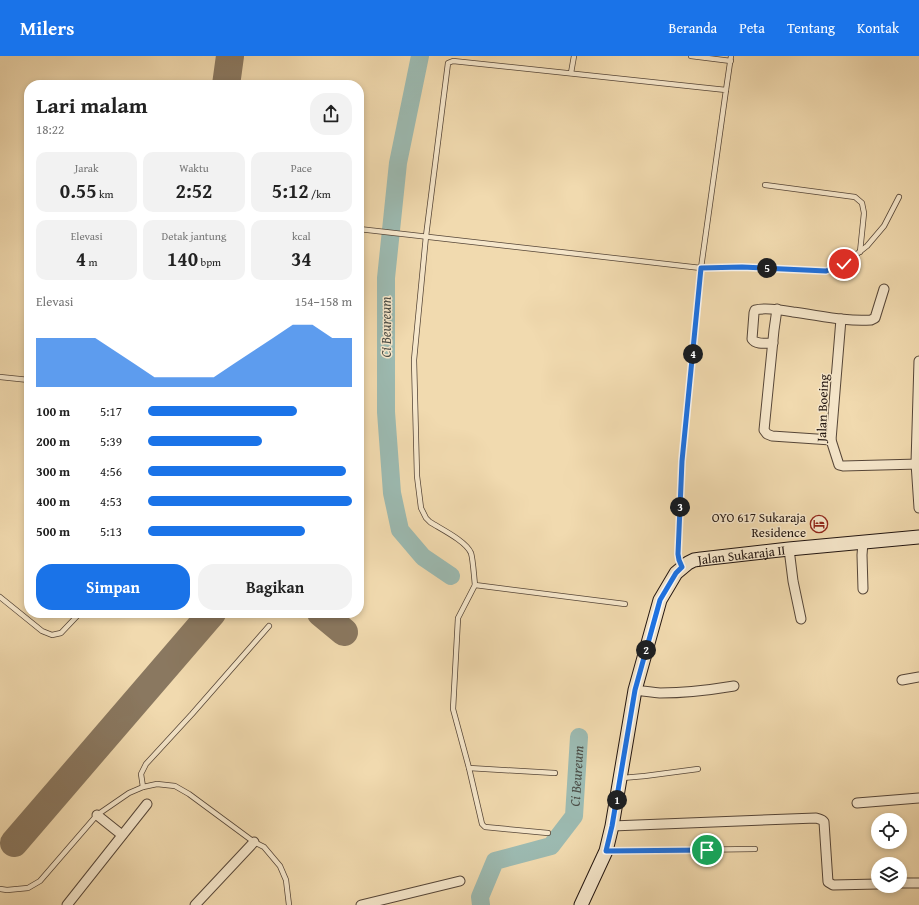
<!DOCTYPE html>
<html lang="id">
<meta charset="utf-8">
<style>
body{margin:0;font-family:"Gentium Book Plus",serif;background:#f2f2f2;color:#222;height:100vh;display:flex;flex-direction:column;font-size:15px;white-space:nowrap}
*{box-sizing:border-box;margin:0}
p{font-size:13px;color:#767676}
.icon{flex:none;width:22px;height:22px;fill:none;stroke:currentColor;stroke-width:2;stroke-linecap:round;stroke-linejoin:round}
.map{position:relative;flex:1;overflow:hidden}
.details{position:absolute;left:24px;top:24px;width:340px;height:538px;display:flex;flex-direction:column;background:#fff;border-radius:16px;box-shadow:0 2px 6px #0003}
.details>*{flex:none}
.buttons{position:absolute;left:871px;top:757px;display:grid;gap:8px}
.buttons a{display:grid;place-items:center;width:36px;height:36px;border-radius:50%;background:#fff;box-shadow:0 2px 6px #0003;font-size:20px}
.pin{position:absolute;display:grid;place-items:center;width:34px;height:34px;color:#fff;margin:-17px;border:2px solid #fff;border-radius:50%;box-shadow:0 1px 4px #0007}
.km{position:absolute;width:20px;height:20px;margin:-10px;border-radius:50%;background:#222;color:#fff;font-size:11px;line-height:20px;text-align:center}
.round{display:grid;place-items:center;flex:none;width:42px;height:42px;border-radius:16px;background:#f2f2f2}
.head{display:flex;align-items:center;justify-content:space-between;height:68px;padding:0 12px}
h1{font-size:22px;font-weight:800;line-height:30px}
.figures{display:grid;grid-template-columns:repeat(3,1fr);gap:6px;height:68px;padding:4px 12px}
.figures div{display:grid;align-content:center;border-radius:10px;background:#f2f2f2;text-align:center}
.figures b{font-size:20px;font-weight:800}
.figures small{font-size:11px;font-weight:400}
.figures p{font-size:11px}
.chart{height:112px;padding:8px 12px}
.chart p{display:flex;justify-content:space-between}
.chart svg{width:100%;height:72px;margin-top:4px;fill:#1a73e8;opacity:.7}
.primary-button{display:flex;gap:8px;margin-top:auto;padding:8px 12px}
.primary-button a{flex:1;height:46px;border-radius:16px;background:#1a73e8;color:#fff;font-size:16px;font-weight:800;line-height:46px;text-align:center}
.primary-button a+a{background:#f2f2f2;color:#222}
ul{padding:0 12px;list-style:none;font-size:13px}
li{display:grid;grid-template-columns:64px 48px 1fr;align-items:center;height:30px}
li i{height:10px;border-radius:5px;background:#1a73e8}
header{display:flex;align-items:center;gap:24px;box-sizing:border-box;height:56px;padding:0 20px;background:#1a73e8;color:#fff}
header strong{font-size:19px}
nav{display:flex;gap:22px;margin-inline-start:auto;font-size:14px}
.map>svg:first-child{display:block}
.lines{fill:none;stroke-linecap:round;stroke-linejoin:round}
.river{stroke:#9cbab1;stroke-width:18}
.taxiway{stroke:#8a7860;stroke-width:28}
.lane-casing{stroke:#564638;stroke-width:6}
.street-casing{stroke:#564638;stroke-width:11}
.secondary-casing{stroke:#221510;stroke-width:15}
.lane{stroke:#f6e7cb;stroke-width:4.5}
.street{stroke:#f6e7cb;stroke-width:9}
.secondary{stroke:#f6e7cb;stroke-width:13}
.route-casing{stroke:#fff;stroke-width:8}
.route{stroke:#1a73e8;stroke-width:5}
.labels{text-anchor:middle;stroke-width:3;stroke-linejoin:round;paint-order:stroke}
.street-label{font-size:13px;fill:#221510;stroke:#f6e7cb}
.poi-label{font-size:13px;fill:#221510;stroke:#f6e7cb;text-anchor:end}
.water-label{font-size:14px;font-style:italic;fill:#4d4f48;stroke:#f6e7cb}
</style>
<header>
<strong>Milers</strong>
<nav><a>Beranda</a><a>Peta</a><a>Tentang</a><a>Kontak</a></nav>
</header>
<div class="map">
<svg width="919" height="849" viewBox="0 0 919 849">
<rect width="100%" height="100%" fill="#f1daaf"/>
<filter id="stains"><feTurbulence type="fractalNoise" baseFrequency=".005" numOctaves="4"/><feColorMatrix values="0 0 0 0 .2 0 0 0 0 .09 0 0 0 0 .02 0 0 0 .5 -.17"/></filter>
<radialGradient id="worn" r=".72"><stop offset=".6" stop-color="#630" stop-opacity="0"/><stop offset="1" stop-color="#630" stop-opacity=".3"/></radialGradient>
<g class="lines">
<g class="river">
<path d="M420,0l-22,107 -12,115v134l6,81 8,37 23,27 28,19"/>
<path id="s1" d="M481,849l-1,-8 15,-36 56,-15 23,-30 5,-79"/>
</g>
<g class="taxiway">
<path d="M226,29l4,-29"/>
<path d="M321,557l23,19"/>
<path d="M14,787l198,-230"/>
</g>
<defs>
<g id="lane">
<path d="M691,0l40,5"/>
<path d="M571,17l3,-17"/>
<path d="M726,34l5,-34"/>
<path d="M765,129l90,12 7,6 2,10 -4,39"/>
<path d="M359,173l342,39 41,-1 84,4 18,-7 23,-18 17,-20 15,-29"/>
<path d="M0,321l29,3"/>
<path d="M475,529l-17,33 -5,91 16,59 86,5"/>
<path d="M0,541l42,34 10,4 9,-2 19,-20"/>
<path d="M625,548l-150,-19c-1,-8 -2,-26 -4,-32 -5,-12 -30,-24 -41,-31l-4,-4 -5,-10 -4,-32 -3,-116 12,-124 22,-173 5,-2 273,29 -25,178 -19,193 -4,93 1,6 2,6"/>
<path d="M469,712l13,56 3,3 63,6"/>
<path d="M622,722l23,-2 53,-7"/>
<path d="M143,731l-2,-13 5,-10 46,-50 77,-88"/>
<path d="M607,795l148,-2"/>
<path d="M0,833l7,1 21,-2 12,-7 57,-66 32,-22 14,-6 14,-3 18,2 14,8 65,48 10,5 16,19 6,14 3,25"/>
</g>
<g id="street">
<path d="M777,253l-3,21 -10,100 3,4 5,2 59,4"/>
<path d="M841,263l-10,121 8,25 4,1 76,-2"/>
<path d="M773,287c-7,0 -17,2 -21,-4l2,-26 1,-3c11,-3 27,0 38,2 25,3 52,10 78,8l4,-2 9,-29"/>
<path d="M919,452l-3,-45 3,-102"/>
<path d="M789,493l4,32 8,38"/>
<path d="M863,533l-1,-34 1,-13"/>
<path d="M902,624l17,-3"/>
<path d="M635,634c8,1 16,2 25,3 24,0 50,-3 74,-7"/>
<path d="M857,747l62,-5"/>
<path d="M97,759l25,20"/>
<path d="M612,770l204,-8c3,1 6,1 8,4l4,60 5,3 45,-1"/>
<path d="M900,827h19"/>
<path d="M67,849l80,-101"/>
<path d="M195,849l59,-63"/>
<path d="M361,849l99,-24"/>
</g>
<g id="secondary">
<path id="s2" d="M581,849l25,-54 6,-25 23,-136 25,-90 16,-27 12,-10 6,-3 7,-1 88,-10 130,-12"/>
</g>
</defs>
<use href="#lane" class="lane-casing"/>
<use href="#street" class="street-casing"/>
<use href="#secondary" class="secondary-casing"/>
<use href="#lane" class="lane"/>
<use href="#street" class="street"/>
<use href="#secondary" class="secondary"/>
</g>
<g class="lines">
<defs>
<path id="route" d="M707,794l-101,1 6,-25 23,-136 25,-90 16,-27 6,-6 -3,-7 -1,-6 4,-93 19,-193 41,-1 84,4 18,-7"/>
</defs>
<use href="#route" class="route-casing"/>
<use href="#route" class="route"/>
</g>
<defs>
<symbol id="hotel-ring" viewBox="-11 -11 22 22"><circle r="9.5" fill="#f6e7cb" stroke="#8f2418" stroke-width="1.5"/><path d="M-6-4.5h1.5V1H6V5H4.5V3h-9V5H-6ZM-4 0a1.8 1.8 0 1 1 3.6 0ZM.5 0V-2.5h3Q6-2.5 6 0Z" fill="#8f2418"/></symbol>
</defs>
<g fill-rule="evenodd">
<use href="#hotel-ring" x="809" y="458" width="20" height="20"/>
</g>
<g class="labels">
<g class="street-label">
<text transform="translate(822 352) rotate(-88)" y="5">Jalan Boeing</text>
<text dy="5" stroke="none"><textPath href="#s2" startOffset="418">Jalan Sukaraja II</textPath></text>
</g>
<g class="poi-label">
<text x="806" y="466">OYO 617 Sukaraja<tspan x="806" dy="15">Residence</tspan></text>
</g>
<g class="water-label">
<text transform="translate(386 271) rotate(-90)" y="5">Ci Beureum</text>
<text dy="5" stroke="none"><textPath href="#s1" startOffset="183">Ci Beureum</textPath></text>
</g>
</g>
<rect width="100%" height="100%" filter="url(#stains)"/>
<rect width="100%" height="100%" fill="url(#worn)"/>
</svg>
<div class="buttons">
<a><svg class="icon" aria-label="locate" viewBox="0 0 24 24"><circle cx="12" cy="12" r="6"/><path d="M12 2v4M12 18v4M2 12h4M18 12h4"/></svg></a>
<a><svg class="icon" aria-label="layers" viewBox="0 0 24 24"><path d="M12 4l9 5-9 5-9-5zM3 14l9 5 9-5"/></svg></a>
</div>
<div class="pin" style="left:707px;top:794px;background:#1e9e55"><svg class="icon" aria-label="arrive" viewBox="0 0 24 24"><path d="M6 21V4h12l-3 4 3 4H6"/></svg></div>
<div class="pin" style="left:844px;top:208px;background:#d93025"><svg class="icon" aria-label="check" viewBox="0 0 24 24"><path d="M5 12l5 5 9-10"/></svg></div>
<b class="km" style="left:617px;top:744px">1</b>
<b class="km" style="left:646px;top:594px">2</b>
<b class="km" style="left:680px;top:451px">3</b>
<b class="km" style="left:693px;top:298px">4</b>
<b class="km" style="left:767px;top:212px">5</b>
<section class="details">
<div class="head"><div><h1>Lari malam</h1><p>18:22</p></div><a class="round"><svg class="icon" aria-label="share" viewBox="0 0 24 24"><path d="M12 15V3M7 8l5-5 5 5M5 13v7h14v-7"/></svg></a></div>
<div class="figures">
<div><p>Jarak</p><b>0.55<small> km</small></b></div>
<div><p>Waktu</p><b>2:52</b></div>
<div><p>Pace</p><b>5:12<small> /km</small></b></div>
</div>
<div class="figures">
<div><p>Elevasi</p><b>4<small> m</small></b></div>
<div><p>Detak jantung</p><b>140<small> bpm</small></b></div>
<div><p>kcal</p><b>34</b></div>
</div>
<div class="chart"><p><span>Elevasi</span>154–158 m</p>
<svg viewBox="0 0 160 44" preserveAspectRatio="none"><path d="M0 44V14L10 14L20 14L30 14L40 22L50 30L60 38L70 38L80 38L90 38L100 30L110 22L120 14L130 6L140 6L150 14L160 14V44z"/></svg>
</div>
<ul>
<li><b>100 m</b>5:17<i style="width:73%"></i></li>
<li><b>200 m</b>5:39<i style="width:56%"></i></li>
<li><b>300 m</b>4:56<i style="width:97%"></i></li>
<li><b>400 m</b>4:53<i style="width:100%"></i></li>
<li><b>500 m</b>5:13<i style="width:77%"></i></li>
</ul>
<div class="primary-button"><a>Simpan</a><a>Bagikan</a></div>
</section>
</div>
